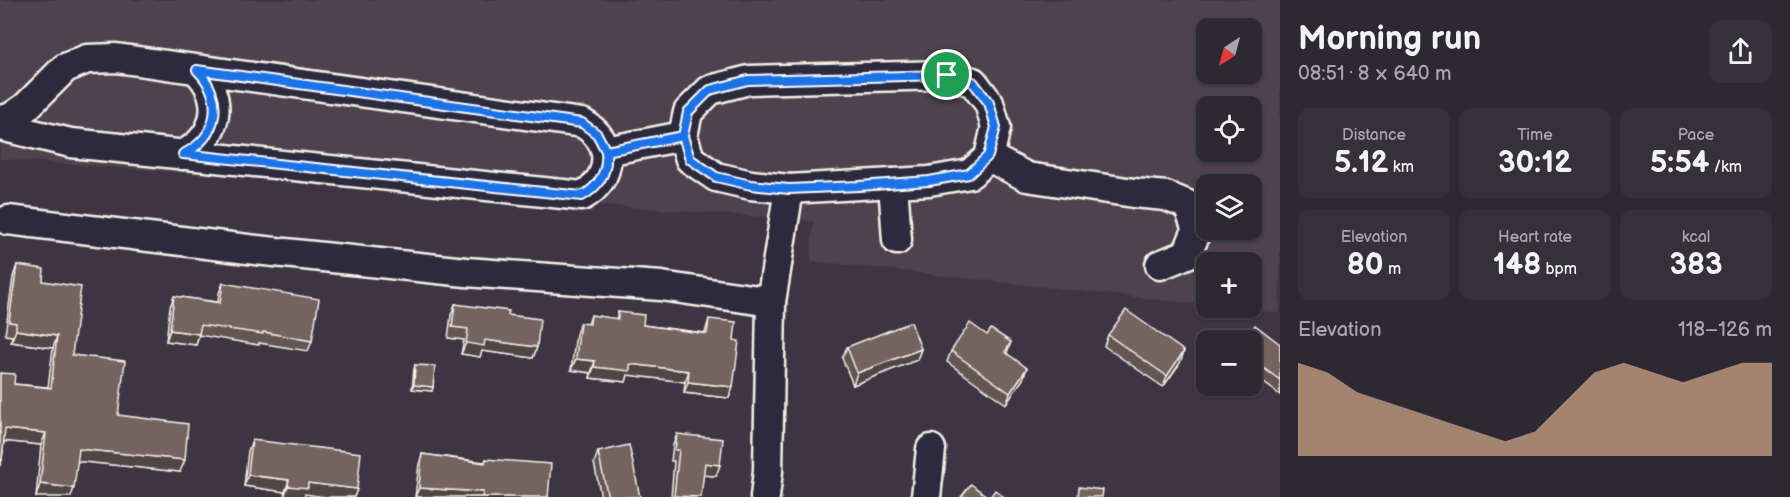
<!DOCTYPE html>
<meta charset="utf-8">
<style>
body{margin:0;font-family:"Balsamiq Sans",sans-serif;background:#36303b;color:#f1f3f6;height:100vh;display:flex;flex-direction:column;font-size:22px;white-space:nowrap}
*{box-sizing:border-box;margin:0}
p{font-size:20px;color:#a7a6ac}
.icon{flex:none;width:33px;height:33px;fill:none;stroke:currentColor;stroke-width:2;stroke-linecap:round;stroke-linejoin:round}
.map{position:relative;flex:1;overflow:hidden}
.panel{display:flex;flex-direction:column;background:#2e2833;width:510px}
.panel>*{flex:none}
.needle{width:39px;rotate:216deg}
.controls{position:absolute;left:1196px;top:18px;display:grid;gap:12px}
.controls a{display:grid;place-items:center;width:66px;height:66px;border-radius:12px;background:#2e2833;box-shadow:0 2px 4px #0004,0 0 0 2px #49444e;font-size:30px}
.pin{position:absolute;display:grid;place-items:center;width:51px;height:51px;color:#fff;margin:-26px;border:3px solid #fff;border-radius:50%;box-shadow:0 2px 6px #0007}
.round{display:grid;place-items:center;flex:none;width:63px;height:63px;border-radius:12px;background:#36303b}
.headline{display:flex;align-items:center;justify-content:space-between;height:102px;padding:0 18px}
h1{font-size:33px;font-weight:700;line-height:45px}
.metrics{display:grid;grid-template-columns:repeat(3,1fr);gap:9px;height:102px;padding:6px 18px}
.metrics div{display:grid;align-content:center;border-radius:12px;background:#36303b;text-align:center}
.metrics b{font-size:30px;font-weight:700}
.metrics small{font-size:16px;font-weight:400}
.metrics p{font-size:16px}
.chart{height:168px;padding:12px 18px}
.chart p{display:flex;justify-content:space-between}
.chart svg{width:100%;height:108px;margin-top:6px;fill:#d6ab8b;opacity:.7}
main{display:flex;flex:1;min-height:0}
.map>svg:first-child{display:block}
.built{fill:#4e434d;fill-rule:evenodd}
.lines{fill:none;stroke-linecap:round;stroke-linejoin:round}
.minor-casing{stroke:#f4f1e8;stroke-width:33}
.minor{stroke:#2f2a3d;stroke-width:28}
.wall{fill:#645553;stroke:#f4f1e8;stroke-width:1.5}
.shaded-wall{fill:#514544;stroke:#f4f1e8;stroke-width:1.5}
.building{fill:#746361;stroke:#f4f1e8;stroke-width:1.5}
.route-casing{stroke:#fff;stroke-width:12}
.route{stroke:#1a73e8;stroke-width:8}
</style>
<main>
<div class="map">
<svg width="1280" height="497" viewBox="0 0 1280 497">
<rect width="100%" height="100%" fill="#3d3544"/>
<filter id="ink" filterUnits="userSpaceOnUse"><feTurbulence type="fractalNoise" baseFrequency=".0167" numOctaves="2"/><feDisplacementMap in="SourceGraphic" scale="12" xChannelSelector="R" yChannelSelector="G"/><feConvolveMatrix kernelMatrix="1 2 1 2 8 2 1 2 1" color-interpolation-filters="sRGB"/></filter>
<g filter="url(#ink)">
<path class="built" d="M0,0h1280v313l-52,-5h23v-46h-45v43l-395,-44 2,-40 -813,-62zM1206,28h45v46h-45zM1206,106h45v46h-45zM1206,184h45v46h-45z"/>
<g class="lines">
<defs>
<g id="minor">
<path d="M947,75l26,7 16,21 7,24 -7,30 -19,17 -41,7 -140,8 -38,-4 -35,-8 -26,-18 -7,-23 5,-24 22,-22 39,-10z"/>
<path d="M0,120l10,-2 16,-11 39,-39 22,-9 29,-1 466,65c33,18 32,55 0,73l-511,-53 -71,-17"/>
<path d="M606,151l77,-15"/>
<path d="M182,155c37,-18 43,-57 15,-85"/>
<path d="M989,157l38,20 107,16 32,3 22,9 9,25 -10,24 -27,11"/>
<path d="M893,183l4,57"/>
<path d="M8,220l248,30 210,22 195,14 110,16"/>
<path d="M765,497l3,-26 3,-169 18,-113"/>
<path d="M926,497l5,-48"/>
</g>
</defs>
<use href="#minor" class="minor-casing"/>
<use href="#minor" class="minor"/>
</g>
<g class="wall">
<path d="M17,265l26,16 29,74 46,60 62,57 -103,-11 -41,36 5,-52 -37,-4 -2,19 -2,6v-93l14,11 34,3 5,-39 -42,-6 1,-6 -7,-1 8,-58z"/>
<path d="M223,283l89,58 -4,10 -49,-8v2l-60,-10 -3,10 -30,-4 4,-34 4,-11 44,6 1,-9z"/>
<path d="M455,304l53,11 29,32 -4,11 -51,-7 -2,6 -19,-3 3,-14 -16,-2 3,-23z"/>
<path d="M618,312l25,13 62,8 4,-14 25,21 -1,47 -4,11 -45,-5 1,-11 -57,-7 -2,7 -36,-4 1,-5 -20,-3 5,-36 4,-11 8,1 3,-9 25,4z"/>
<path d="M987,335l24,7 -4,11 16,26 -17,25 -59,-42 4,-11z"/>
<path d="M1108,335l76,16 -4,12 -17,24 -59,-41z"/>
<path d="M1251,340l29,4v51l-29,-22z"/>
<path d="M847,347l74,2 -4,11 -64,25 -11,-27z"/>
<path d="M415,365l18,22 -1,4 -20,-2 2,-20z"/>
<path d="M677,434l39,42 -13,-1 -2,22h-30l3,-36h-3l2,-16z"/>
<path d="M252,440l105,49 -3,8h-29l-20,-3 -1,3h-20l1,-5 -41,-6 4,-35z"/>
<path d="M598,452l42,45h-39l-7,-34z"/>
<path d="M422,454l63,8 1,-3 62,38h-133l4,-33z"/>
</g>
<g class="shaded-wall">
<path d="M16,330l41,6 -4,12 -42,-6z"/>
<path d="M170,330l29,4 -3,11 -30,-4z"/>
<path d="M485,340l52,7 -4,11 -51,-7 -2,6 -19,-3 5,-11z"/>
<path d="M921,349l-4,11 -64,25 4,-12z"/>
<path d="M1184,351l-4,12 -17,24 4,-11z"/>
<path d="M576,359l19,2 -4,12 -20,-3z"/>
<path d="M630,364l59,7 -4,11 -57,-7 -2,7 -36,-4 4,-11z"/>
<path d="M1027,368l-4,11 -17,25 4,-11z"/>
<path d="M688,382l45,5 -4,11 -45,-5z"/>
<path d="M414,385l19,2 -1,4 -20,-2z"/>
<path d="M5,429l41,4 -5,12 -40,-4z"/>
<path d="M79,449l106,11 -5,12 -106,-11z"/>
<path d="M705,463l15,2 -4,11 -15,-1z"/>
<path d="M248,475l41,5 -4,12 -41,-6z"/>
<path d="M308,483l49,6 -3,8h-29l-20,-3 -1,3h-20l4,-11z"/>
<path d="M40,484l34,4 -3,9h-35z"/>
<path d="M419,488l64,4 -1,5h-67z"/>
</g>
<g class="building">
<path d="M17,265l27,4 -1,12 38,6 -9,68 53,6 -7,54 70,9 -3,36 -106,-11 -5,39 -34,-4 6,-51 -41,-4 -3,31 -2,-1v-86l15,1 -1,10 37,4 6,-52 -41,-6v-7l-7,-1z"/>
<path d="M223,283l96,16 -7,42 -49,-9v2l-62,-9 -2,9 -29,-4 4,-34 46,7z"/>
<path d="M455,304l54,7 -1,4 32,4 -3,28 -52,-7 -1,6 -18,-3 2,-14 -16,-2z"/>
<path d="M1126,310l58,41 -17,25 -59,-41z"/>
<path d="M618,312l26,3 -1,10 64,9 2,-15 27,3 -2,18 5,1 -6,46 -45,-5 1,-11 -59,-7v7l-36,-4 1,-6 -19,-2 4,-36 10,1 1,-9 27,4z"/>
<path d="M911,322l10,27 -64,24 -10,-26z"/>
<path d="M970,323l17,12 4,-6 20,13 -6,10 22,16 -17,25 -59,-42z"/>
<path d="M1255,325l25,19v36l-29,-21v-19h-7z"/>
<path d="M415,365l20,1 -2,21 -19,-2z"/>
<path d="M677,434l46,5 -3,26 -15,-2 -4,34 -27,-1 5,-46h-4z"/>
<path d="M252,440l109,13 -4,36 -49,-6v5l-20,-2 1,-6 -41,-5z"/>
<path d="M629,445l11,52h-32l-10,-45z"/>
<path d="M422,454l63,9 1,-4 65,5 -3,33h-65v-5l-64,-4z"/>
<path d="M971,484l17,13h-27z"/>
<path d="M1079,487l24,3 -1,7h-24z"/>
<path d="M995,490l9,7h-14z"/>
</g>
</g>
<g class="lines" filter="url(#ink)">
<defs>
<path id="route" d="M947,75l-199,5 -38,10 -22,22 -5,24 -77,15 -9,-17 -15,-11 -385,-53c28,28 22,67 -14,84l399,42c18,-10 26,-25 24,-45l77,-15 7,23 26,18 35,8 38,4 70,-3 70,-5 40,-7 19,-18 8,-29 -7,-24 -16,-21 -26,-7"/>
</defs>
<use href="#route" class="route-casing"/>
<use href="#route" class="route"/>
</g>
</svg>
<div class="controls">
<a><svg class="needle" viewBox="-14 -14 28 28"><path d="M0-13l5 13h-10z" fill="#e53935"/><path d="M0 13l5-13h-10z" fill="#a7a6ac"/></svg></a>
<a><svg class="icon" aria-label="locate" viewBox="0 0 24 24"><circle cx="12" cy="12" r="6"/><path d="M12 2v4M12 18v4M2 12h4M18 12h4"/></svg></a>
<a><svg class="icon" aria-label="layers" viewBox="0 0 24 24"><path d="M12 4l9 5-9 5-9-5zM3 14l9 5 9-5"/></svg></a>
<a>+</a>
<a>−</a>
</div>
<div class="pin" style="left:947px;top:75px;background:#1e9e55"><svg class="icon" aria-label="arrive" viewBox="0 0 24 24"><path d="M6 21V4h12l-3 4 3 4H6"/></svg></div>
</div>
<section class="panel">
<div class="headline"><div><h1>Morning run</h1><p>08:51 · 8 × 640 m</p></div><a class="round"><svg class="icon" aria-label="share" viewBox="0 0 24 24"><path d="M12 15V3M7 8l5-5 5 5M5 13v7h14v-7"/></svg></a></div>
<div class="metrics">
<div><p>Distance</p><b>5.12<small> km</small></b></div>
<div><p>Time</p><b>30:12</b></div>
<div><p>Pace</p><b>5:54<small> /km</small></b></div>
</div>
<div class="metrics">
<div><p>Elevation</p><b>80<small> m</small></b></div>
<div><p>Heart rate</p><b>148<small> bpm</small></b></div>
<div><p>kcal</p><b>383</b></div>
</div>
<div class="chart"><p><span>Elevation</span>118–126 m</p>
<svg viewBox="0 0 160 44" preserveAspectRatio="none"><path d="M0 44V6L10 10L20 18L30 22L40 26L50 30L60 34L70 38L80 34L90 22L100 10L110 6L120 10L130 14L140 10L150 6L160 6V44z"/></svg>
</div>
</section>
</main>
